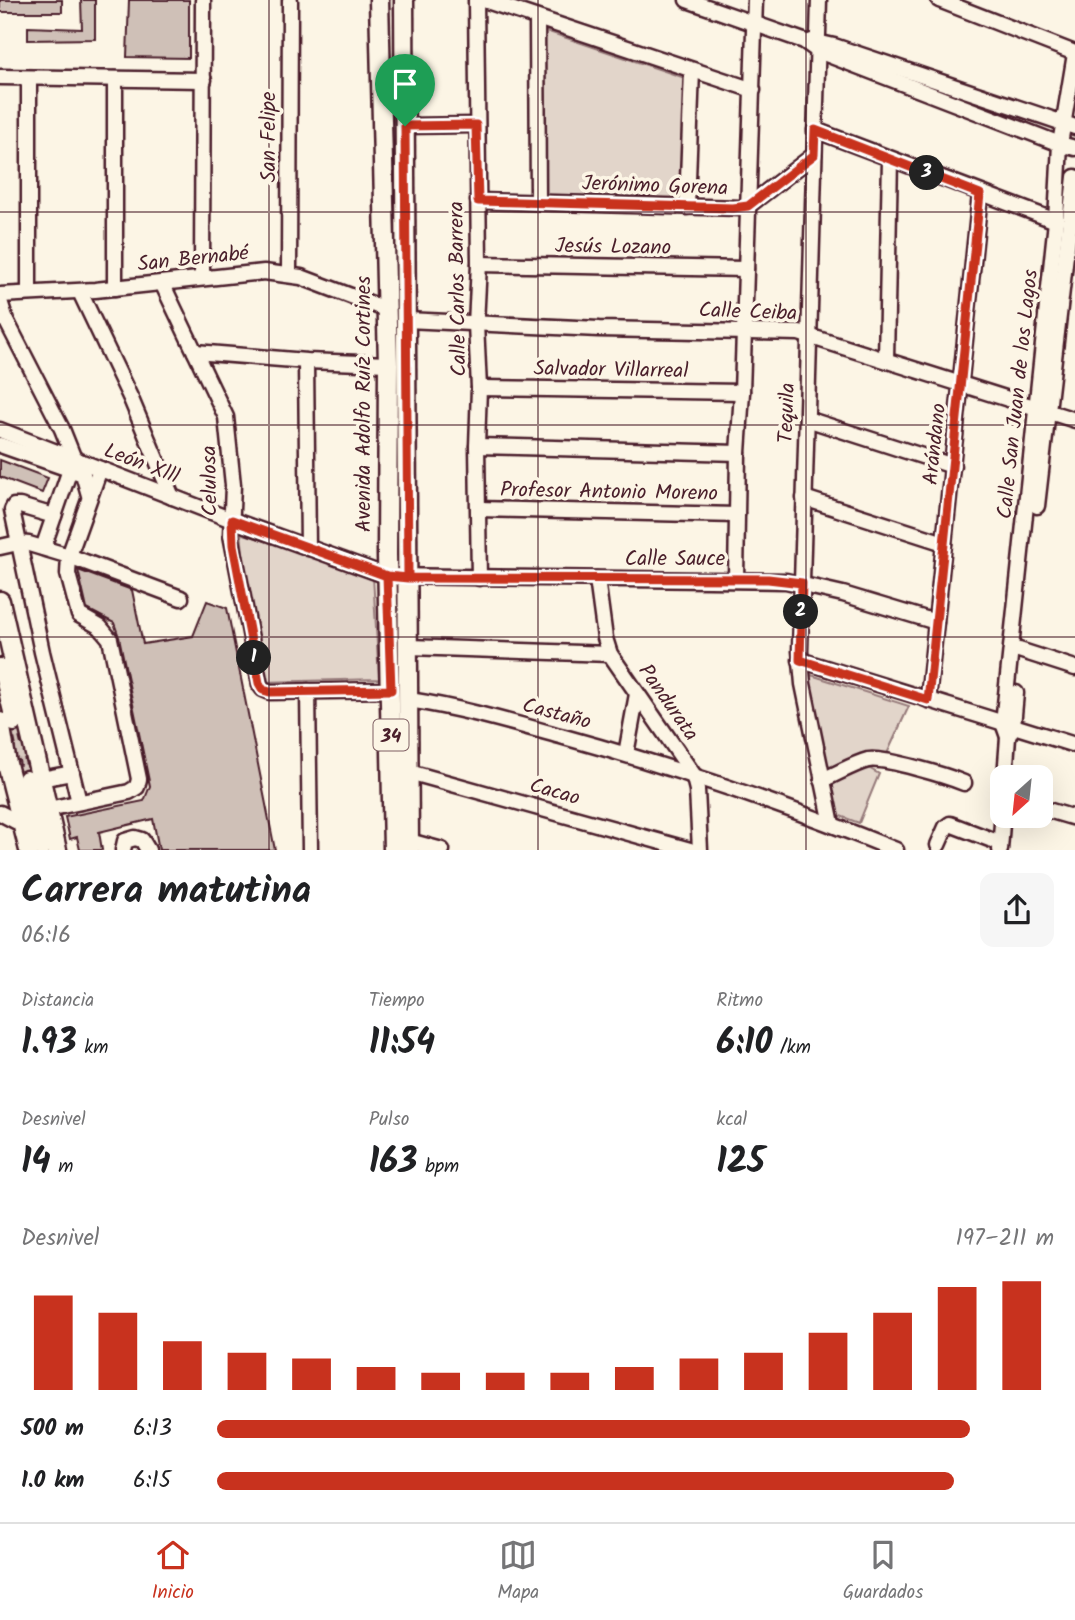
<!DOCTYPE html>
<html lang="es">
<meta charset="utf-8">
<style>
body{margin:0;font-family:Kalam,sans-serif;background:#f6f6f6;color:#202124;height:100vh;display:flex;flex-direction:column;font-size:26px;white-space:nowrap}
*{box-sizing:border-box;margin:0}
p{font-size:23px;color:#757577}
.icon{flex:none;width:38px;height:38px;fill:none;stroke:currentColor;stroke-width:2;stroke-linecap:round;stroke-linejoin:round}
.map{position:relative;height:850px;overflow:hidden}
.side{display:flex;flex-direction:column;background:#fff;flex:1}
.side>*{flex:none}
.needle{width:46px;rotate:207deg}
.tools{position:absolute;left:990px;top:765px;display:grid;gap:14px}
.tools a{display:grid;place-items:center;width:63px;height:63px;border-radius:14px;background:#fff;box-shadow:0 7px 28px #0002;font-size:35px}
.pin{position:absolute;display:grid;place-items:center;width:60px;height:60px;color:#fff;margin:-72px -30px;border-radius:50% 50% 50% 0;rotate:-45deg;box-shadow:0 0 7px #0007}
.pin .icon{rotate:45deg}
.km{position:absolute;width:35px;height:35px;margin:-18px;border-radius:50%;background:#222;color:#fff;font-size:19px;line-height:35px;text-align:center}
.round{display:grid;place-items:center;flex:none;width:74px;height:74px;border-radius:14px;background:#f6f6f6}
.head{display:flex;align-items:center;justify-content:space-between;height:119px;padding:0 21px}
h1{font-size:38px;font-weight:600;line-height:52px}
.stats{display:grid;grid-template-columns:repeat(3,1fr);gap:10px;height:119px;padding:7px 21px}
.stats div{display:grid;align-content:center}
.stats b{font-size:35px;font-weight:600}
.stats small{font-size:19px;font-weight:400}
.stats p{font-size:19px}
.chart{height:196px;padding:14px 21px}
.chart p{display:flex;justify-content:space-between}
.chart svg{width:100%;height:126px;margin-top:7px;stroke:#c8321e;stroke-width:6}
ul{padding:0 21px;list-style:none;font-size:23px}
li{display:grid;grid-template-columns:112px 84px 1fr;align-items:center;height:52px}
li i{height:18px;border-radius:9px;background:#c8321e}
.tab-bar{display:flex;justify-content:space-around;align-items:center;height:98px;border-top:2px solid #e0e0e0;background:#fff;font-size:19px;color:#757577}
.tab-bar a{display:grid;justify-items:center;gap:4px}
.tab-bar .active{color:#c8321e}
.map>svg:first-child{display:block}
.green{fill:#e2d5ca;stroke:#967a7a;stroke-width:2}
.building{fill:#cfc0b7;stroke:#4a1f2b;stroke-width:2}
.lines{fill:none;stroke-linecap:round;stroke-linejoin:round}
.minor-tunnel{stroke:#d8cac0;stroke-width:14;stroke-dasharray:14 7;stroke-linecap:butt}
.minor-casing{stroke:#4a1f2b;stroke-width:19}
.major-casing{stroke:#4a1f2b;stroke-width:23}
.minor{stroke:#fcf5e5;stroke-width:14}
.major{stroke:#fcf5e5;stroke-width:18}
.route-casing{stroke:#fff;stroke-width:14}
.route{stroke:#c8321e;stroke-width:9}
.grid{fill:none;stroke:#4a1f2b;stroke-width:2;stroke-opacity:0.55}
.labels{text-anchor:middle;stroke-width:7;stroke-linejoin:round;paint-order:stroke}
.shield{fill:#fcf5e5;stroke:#7f5f63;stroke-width:2}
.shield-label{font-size:19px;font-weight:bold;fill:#4a1f2b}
.street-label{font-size:21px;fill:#4a1f2b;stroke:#fcf5e5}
</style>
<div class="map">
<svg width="1075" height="850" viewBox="0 0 1075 850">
<rect width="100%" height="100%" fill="#fcf5e5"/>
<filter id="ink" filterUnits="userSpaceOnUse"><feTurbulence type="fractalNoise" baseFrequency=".0143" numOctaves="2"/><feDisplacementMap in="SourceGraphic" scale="14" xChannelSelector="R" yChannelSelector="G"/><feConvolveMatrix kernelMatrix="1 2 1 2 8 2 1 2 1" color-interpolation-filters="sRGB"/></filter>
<g filter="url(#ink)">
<g class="green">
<path d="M543,30l142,48 -4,122 -136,-4z"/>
<path d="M241,533l132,43 6,103 -117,3 -11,-56z"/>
<path d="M811,675l98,31 -23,50c-22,-5 -33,5 -52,16l-8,-3 -21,-93z"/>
<path d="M865,766l14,8 -20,49 -24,-9 -6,-26 17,-13z"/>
</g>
<g class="building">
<rect x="0" y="0" width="62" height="12"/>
<path d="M81,0h14v39l-67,1v-13l54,2z"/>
<path d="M129,0h60v58l-62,-1z"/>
<path d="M0,460l48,18 -6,15 -42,-16z"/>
<path d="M78,570l54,20 11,54 50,-8 14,-35 20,7 48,242h-116l-6,-31 -54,13 3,18h-22l-3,-13 -7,2 -5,-22 79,-16 6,-15 -31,-149 -5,-14 -27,-14z"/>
<path d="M18,732l9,37 -6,1 -8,-37z"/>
</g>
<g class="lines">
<path class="minor-tunnel" d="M14,724l12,54"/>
<defs>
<g id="minor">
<path d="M476,0l3,264 -3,60 3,64 -2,58 2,132"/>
<path d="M484,0l269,90"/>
<path d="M687,0l117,41 14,10 242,93 15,4"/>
<path d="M819,0l-19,651 3,33 29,140"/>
<path d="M939,0l136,53"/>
<path d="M537,18l1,184"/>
<path d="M812,41l22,5 241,81"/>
<path d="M0,77l204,3"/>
<path d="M29,78v215"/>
<path d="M115,79v209"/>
<path d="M405,126l71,-1"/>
<path d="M815,130l241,91"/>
<path d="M478,201l263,7 7,-2 66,-51"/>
<path d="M687,207l5,-137"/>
<path d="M479,264l267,5"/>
<path d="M289,274l1,-274"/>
<path d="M202,277l1,-277"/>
<path d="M162,283l64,134 7,68 -2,50 29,150 3,4 7,3 121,-2"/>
<path d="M80,292l51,107 41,98"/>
<path d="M0,295l95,-5 169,-18 37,5 84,32"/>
<path d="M0,301l6,19 56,109 12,30"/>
<path d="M406,320l193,9 200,4 276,87"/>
<path d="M195,352l111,9 82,3"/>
<path d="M886,359l4,-200"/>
<path d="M306,361l2,187"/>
<path d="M479,388l263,4"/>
<path d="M807,419l146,47"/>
<path d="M0,430l232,90 155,56 399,5 57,13 93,28"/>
<path d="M0,445l83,29 6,21"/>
<path d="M477,446l261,7"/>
<path d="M804,498l140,45"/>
<path d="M1037,506l38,-329"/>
<path d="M479,509l258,6"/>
<path d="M54,516l-34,-10h-6l-2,4 30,142 37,150"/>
<path d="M0,547l18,-4 11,1 40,12 112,42"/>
<path d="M43,548l30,-87"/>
<path d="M597,579l8,59 5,16 83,120 4,16 3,60"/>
<path d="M736,579l2,-126 4,-61 13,-392"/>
<path d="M409,647l201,7"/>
<path d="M1019,650l56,18"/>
<path d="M800,660l275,85"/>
<path d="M0,666l14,58"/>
<path d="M308,691l2,159"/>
<path d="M409,700c53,8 104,23 155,37 113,31 223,69 332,113"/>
<path d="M928,700l52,-506"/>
<path d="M1008,737l5,-11 3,-33"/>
<path d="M626,754l11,-60"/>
<path d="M409,772l281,78"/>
<path d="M1005,777l3,-40 -5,-14 53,-502 4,-77 15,-90"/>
<path d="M26,778l16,72"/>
<path d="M41,779l31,-6"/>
<path d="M822,780c15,-6 31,-16 46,-20 16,-3 79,16 96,23"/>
<path d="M1041,808l34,10"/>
<path d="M48,809l81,-17 8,-5 2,-8 -29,-140 -10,-12 -21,-12 -11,-41 1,-18 31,-87"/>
<path d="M0,813l23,12"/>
<path d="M409,841l33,9"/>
<path d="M938,845l8,-18 4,-3 50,19"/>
<path d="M123,850l2,-9 10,-3 7,2 6,10"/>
<path d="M1000,850l3,-40"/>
</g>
<g id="major">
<path d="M379,0l9,364 -1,191 6,295"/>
<path d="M404,0l5,850"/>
<path d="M0,601l57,249"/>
<path d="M0,722l7,42 22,86"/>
</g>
</defs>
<use href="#minor" class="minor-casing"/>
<use href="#major" class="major-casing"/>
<use href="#minor" class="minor"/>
<use href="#major" class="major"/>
</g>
</g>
<g class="lines" filter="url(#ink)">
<defs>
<path id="route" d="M405,126l3,452 -21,-2 4,114 -121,2 -7,-2 -4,-7 -26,-138 -1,-25 155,56 21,2 360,1 34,4 -2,77 128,40 52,-506 -165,-64 -1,25 -66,51 -15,2 -255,-7 -2,-76 -71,1"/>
</defs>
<use href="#route" class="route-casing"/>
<use href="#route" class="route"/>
</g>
<path class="grid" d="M269,0v850M538,0v850M806,0v850M0,212h1075M0,425h1075M0,637h1075"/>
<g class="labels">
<rect class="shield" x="373.5" y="719.5" width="35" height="31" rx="5"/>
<g class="shield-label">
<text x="391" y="742">34</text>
</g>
<g class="street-label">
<text transform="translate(268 137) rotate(-90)" y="7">San Felipe</text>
<text transform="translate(655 185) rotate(2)" y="7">Jerónimo Gorena</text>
<text transform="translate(613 246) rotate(1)" y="7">Jesús Lozano</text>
<text transform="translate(193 258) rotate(-6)" y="7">San Bernabé</text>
<text transform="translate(457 289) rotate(-91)" y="7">Calle Carlos Barrera</text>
<text transform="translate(748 311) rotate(2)" y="7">Calle Ceiba</text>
<text transform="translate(611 369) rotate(1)" y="7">Salvador Villarreal</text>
<text transform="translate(1017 394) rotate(-84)" y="7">Calle San Juan de los Lagos</text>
<text transform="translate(363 404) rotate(-90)" y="7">Avenida Adolfo Ruíz Cortines</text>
<text transform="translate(786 413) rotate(-88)" y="7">Tequila</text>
<text transform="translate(934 444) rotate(-84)" y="7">Arándano</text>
<text transform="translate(142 463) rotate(21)" y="7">León Xlll</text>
<text transform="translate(209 481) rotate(-91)" y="7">Celulosa</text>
<text transform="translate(609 491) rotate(1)" y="7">Profesor Antonio Moreno</text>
<text x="675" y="565">Calle Sauce</text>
<text transform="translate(669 702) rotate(55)" y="7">Pandurata</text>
<text transform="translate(557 713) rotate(15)" y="7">Castaño</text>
<text transform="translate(555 791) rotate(16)" y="7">Cacao</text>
</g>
</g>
</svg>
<div class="tools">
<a><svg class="needle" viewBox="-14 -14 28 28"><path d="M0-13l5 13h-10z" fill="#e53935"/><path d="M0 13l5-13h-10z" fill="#757577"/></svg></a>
</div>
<div class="pin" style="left:405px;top:126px;background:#1e9e55"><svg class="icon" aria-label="arrive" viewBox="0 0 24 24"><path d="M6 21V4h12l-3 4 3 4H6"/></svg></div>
<b class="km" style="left:254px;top:658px">1</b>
<b class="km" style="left:801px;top:612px">2</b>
<b class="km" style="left:927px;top:173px">3</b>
</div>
<section class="side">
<div class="head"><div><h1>Carrera matutina</h1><p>06:16</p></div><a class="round"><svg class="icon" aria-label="share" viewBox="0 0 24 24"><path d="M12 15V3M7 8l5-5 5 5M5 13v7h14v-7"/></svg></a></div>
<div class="stats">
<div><p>Distancia</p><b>1.93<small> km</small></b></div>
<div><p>Tiempo</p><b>11:54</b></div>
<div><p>Ritmo</p><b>6:10<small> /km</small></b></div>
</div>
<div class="stats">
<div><p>Desnivel</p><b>14<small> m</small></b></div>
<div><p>Pulso</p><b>163<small> bpm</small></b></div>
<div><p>kcal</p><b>125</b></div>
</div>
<div class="chart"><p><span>Desnivel</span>197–211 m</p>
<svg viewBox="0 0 160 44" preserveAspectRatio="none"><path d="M5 44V11M15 44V17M25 44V27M35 44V31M45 44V33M55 44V36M65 44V38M75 44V38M85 44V38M95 44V36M105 44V33M115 44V31M125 44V24M135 44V17M145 44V8M155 44V6"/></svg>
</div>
<ul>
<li><b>500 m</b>6:13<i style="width:90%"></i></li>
<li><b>1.0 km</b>6:15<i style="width:88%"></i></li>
</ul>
</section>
<nav class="tab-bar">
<a class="active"><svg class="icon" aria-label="home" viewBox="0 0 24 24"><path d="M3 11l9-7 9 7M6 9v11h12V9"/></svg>Inicio</a>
<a><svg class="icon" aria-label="map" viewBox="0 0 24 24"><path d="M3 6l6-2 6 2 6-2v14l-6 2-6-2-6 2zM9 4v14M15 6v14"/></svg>Mapa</a>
<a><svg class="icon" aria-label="saved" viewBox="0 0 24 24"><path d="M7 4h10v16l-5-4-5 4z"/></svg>Guardados</a>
</nav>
